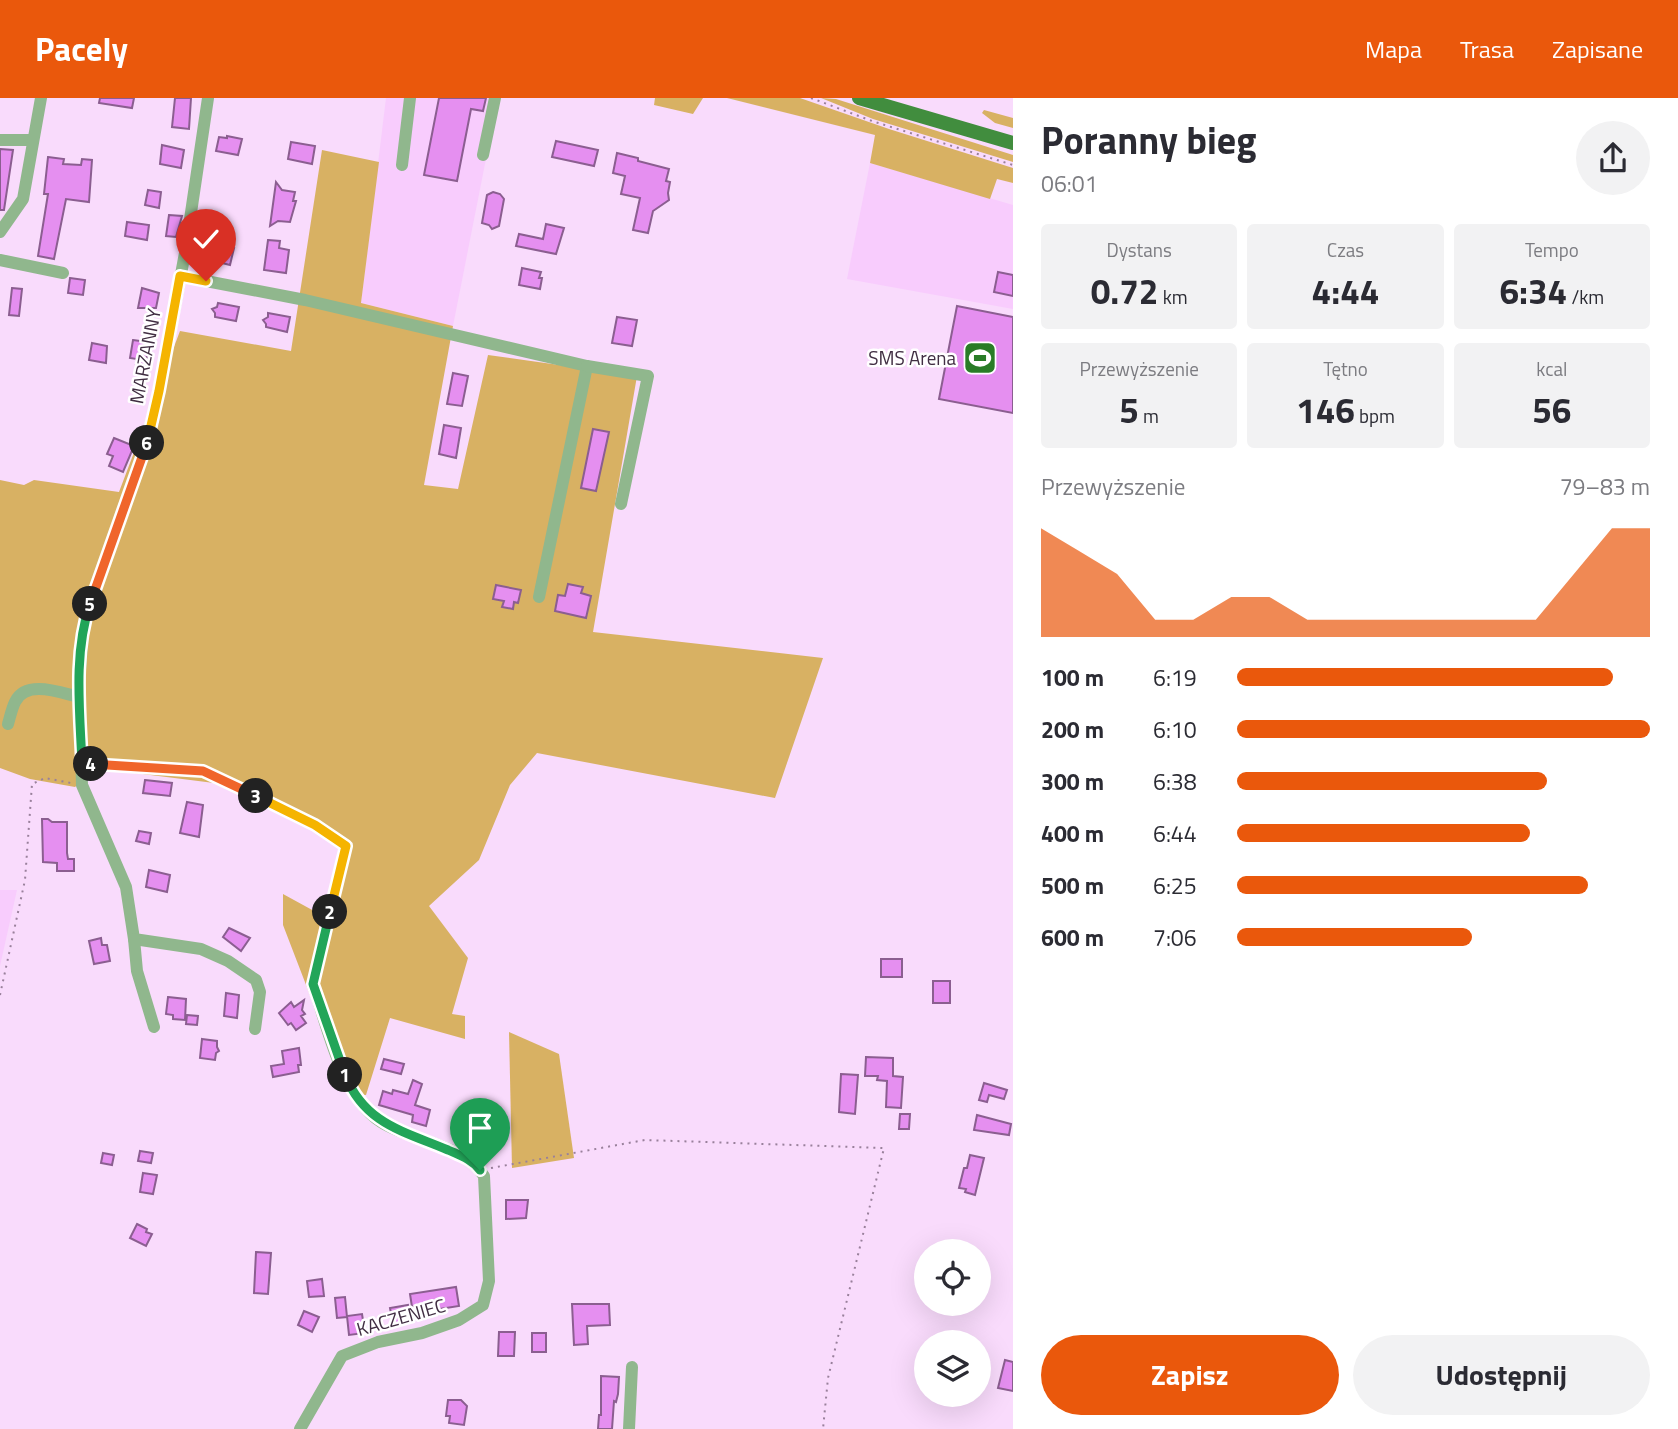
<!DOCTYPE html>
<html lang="pl">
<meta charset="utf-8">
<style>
body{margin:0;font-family:"Titillium Web",sans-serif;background:#f2f2f3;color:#2b2b33;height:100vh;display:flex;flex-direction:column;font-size:26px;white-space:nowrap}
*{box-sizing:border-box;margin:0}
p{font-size:23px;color:#7c7c81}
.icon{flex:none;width:38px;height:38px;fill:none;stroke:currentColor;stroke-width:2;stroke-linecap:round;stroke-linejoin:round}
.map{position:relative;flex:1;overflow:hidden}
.drawer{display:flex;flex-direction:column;background:#fff;width:665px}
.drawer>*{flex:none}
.tools{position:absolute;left:914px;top:1141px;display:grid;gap:14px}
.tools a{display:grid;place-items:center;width:77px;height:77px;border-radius:50%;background:#fff;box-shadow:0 7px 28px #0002;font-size:35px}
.pin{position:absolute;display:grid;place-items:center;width:60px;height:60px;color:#fff;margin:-72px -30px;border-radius:50% 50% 50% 0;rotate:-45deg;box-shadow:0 0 7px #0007}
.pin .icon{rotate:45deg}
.km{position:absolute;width:35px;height:35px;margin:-18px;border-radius:50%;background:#222;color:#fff;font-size:19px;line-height:35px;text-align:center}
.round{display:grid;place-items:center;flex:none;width:74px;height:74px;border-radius:37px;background:#f2f2f3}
.overview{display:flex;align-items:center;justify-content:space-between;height:119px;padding:0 28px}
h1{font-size:38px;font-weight:700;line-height:52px}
.metrics{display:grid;grid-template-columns:repeat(3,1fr);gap:10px;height:119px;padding:7px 28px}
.metrics div{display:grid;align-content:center;border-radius:7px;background:#f2f2f3;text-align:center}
.metrics b{font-size:35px;font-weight:700}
.metrics small{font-size:19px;font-weight:400}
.metrics p{font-size:19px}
.chart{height:196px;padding:14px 28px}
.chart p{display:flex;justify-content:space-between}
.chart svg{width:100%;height:126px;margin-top:7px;fill:#ea580c;opacity:.7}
.cta{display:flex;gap:14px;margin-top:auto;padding:14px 28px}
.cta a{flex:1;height:80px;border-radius:42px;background:#ea580c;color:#fff;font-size:28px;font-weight:700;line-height:80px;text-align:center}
.cta a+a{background:#f2f2f3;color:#2b2b33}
ul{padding:0 28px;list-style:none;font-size:23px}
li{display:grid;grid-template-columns:112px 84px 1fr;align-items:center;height:52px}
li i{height:18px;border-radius:9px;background:#ea580c}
header{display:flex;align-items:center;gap:42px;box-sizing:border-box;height:98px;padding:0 35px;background:#ea580c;color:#fff}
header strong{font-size:33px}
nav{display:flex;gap:38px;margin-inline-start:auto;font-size:24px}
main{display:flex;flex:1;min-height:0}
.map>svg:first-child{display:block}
.built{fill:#f8ccfd}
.green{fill:#d8b163}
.building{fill:#e58ff0;stroke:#8b5e90;stroke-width:2}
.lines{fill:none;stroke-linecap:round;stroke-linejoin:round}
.path{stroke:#99809b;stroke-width:2;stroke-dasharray:2 5;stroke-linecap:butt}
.minor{stroke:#90b78d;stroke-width:12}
.major{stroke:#418d3e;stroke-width:14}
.split-1-casing{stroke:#fff;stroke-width:14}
.split-2-casing{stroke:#fff;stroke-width:14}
.split-3-casing{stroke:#fff;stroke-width:14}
.split-4-casing{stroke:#fff;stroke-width:14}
.split-5-casing{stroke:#fff;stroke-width:14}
.split-6-casing{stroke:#fff;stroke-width:14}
.split-7-casing{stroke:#fff;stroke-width:14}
.split-1{stroke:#22a559;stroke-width:9}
.split-2{stroke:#22a559;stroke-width:9}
.split-3{stroke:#f5b400;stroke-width:9}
.split-4{stroke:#f0652b;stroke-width:9}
.split-5{stroke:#22a559;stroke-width:9}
.split-6{stroke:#f0652b;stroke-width:9}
.split-7{stroke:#f5b400;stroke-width:9}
.labels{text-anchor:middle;stroke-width:5;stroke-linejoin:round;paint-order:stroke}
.street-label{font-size:19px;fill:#412e43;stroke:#fff}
.poi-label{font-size:19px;fill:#412e43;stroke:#fff;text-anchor:end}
</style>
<header>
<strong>Pacely</strong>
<nav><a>Mapa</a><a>Trasa</a><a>Zapisane</a></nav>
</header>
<main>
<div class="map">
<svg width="1013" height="1331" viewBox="0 0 1013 1331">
<rect width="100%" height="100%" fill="#f9dbfc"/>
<g class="built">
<path d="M386,0h112l-45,228 -92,-23z"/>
<path d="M870,65l143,42v104l-166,-30z"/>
<path d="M0,792h17l-17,76z"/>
</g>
<g class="green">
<path d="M655,0h48l-10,16 -39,-9z"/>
<path d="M727,0h73l89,31 124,39v15l-16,-4 -7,20 -120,-36 5,-28z"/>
<path d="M821,0l15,1 177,56v7l-140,-43z"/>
<path d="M984,12l29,8v10l-18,-5 -13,-10z"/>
<path d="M322,52l57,12 -18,141 92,23 -29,159 34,4 30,-134 149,21 -44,256 230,26 -48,140 -238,-45 -27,32 -31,75 -50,46 39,52 -16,56 13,2v23l-75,-21 -24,77 -18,-1 -65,-169v-31l42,23 15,-74 -126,-60 -119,-15 -20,19 -45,-8 -30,-11v-288l24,5 10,-5 85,12 61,-161 111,20z"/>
<path d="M509,934l50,22 15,104 -62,10z"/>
</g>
<g class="building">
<path d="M100,0h34l-2,10 -33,-5z"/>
<path d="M175,0h16l-2,31 -17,-2z"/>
<path d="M439,0h47l-3,13 -12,-2 -14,72 -33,-6z"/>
<path d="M227,38l15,3 -4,16 -22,-4 3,-14 8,1z"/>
<path d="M556,43l42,9 -4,16 -42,-9z"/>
<path d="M291,44l24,4 -3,18 -24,-5z"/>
<path d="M162,47l22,5 -3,18 -21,-4z"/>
<path d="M0,51l13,1 -9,60h-4z"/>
<path d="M617,55l21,5v3l31,8 -3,12 4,1 -2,11 1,7 -16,11 -5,22 -15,-3 7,-32 -19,-4 4,-18 -12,-3z"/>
<path d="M48,59l16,2 -1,5 18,1 1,-6 10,1 -3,42 -23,-3 -12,60 -16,-3 10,-62h-4z"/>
<path d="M276,84l6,8 13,2 -2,9h3l-6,21 -12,-1 -8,5z"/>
<path d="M148,92l13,2 -2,16 -14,-3z"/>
<path d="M493,94l7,2 4,5 -5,27 -7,3 -3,-4 -7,-2 5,-28z"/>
<path d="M169,117l13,1 -6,21 -10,-1z"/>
<path d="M127,124l22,3 -2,15 -22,-4z"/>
<path d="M546,126l18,4 -8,26 -40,-8 3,-12 24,5z"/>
<path d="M268,142l12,1 -1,7 10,2 -3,23 -22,-3z"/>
<path d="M208,147l26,3 -4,17 -24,-6z"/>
<path d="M522,170l19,4 -2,6h3l-2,11 -21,-4z"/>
<path d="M998,174l15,3v21l-19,-4z"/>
<path d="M70,180l15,2 -2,15 -15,-2z"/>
<path d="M12,190l10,1 -3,27 -10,-1z"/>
<path d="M142,190l17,5 -3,15h-18z"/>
<path d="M218,205l21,4 -3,14 -21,-4v-4l-3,-4 5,-2z"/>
<path d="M957,208l56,11v96l-74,-14z"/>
<path d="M268,215l22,4 -3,15 -21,-5v-3l-3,-4 5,-3z"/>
<path d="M617,219l20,3 -5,26 -20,-3z"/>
<path d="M133,242l15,2 -2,24 -10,-2 1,-5 -7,-1z"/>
<path d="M92,245l15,3 -1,17 -17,-3z"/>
<path d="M453,275l15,3 -6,30 -15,-2z"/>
<path d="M444,327l17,3 -5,30 -17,-4z"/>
<path d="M593,331l16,3 -13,59 -15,-3z"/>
<path d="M114,340l20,8 -11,26 -14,-6 4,-10 -6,-2z"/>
<path d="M568,486l15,3 -2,6 10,3 -5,22 -31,-7 3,-16 7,1z"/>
<path d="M496,487l25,5 -3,13 -4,-1 -1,7 -11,-2 2,-6 -11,-2z"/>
<path d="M145,682l27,3 -2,13 -27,-3z"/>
<path d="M187,704l16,3 -4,32 -19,-4z"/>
<path d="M42,721h6l4,3h15v31l1,6h6v12h-17v-8l-14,-1z"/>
<path d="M139,733l12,2 -2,11 -13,-3z"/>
<path d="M149,772l21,5 -3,17 -21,-5z"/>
<path d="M229,830l21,10 -9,13 -18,-14z"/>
<path d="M101,840l1,7h5l3,16 -16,3 -5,-23z"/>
<rect x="881" y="861" width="21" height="18"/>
<rect x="933" y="883" width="17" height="22"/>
<path d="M226,895l13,2 -2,23 -13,-2z"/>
<path d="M168,899l18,2 -1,21 -12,-1v-4l-7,-1z"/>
<path d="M304,902l-2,10 3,4 -4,2 5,7 -10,7 -5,-7 -3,2 -9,-12 12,-11 3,5z"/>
<path d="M187,917l11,1 -1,9 -11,-1z"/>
<path d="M202,941l15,2v6l2,4 -3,2 -1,7 -15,-2z"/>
<path d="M299,950l2,17h-3l1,7 -26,5 -2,-11 13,-2 -2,-13z"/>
<path d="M866,959l27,1v18l10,1 -2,31 -15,-1 1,-26 -10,-1 1,-4h-13z"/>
<path d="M384,961l20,5 -3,10 -20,-5z"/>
<path d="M841,976l17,1 -3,39 -16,-2z"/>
<path d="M413,982l9,4 -7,21 15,5 -4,16 -14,-4 1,-7 -34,-10 4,-14 9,3 1,-4 15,4z"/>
<path d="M984,985l23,7 -3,9 -15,-4 -2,7 -8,-2z"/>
<path d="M900,1016h10l-1,15h-10z"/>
<path d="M977,1017l34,9 -2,11 -35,-5z"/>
<path d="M140,1053l13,2 -2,10 -13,-2z"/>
<path d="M103,1055l11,2 -2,10 -11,-2z"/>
<path d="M970,1057l14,3 -9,37 -10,-3 1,-3 -7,-1 5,-20h3z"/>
<path d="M143,1075l14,2 -4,19 -13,-2z"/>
<path d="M506,1102h22l-2,18 -20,1z"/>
<path d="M137,1126l10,5 -1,3 6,2 -6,12 -16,-8z"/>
<path d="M256,1154l15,1 -3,41 -14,-1z"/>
<path d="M322,1181l2,17 -15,1 -2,-16z"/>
<path d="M456,1189l3,19 -26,4 -1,-7 -20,4 -2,-13z"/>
<path d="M345,1199l2,20 -10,1 -2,-20z"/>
<path d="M572,1206h37l1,21 -23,1 1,18 -14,1z"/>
<path d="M408,1207l3,16 -18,3 -3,-16z"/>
<path d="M304,1213l15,6 -7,15 -14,-7z"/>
<path d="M362,1216l3,19 -16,2 -2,-19z"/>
<path d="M499,1234h16l-1,24h-16z"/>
<rect x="532" y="1235" width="14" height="19"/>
<path d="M1005,1262l8,2v29l-15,-3z"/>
<path d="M601,1278l18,1 -1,17 -2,8 -2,-1 -2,28h-14l1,-14h2z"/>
<path d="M448,1302h13l6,6 -3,19 -15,-2 1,-7h-4z"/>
</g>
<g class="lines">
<g class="path">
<path d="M811,0l61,23 141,44"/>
<path d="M93,666l110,7 112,54 31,21 -30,125"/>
<path d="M0,897l25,-115 7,-96 13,-6 26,5"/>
<path d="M491,1070l154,-28 239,8 -56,230 -5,51"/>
</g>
<g class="minor">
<path d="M208,0l-23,155 -26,138 -14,58 -61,173 -5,60 3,103 44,102 8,52 67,10 27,12 28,19 4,12 -5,37"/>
<path d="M0,42h33"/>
<path d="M483,57l12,-57"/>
<path d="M402,67l8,-67"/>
<path d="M0,134l23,-33 18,-101"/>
<path d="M0,162l63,13"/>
<path d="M180,178l125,24 282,66 -48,231"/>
<path d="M587,268l61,10 -27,128"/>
<path d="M8,626c2,-7 4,-16 7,-22 11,-23 46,-9 64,-5"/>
<path d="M134,841l3,32 17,56"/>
<path d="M300,1331l42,-73 36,-14 44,-9 37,-13 24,-15 6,-24 -5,-105c-22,-33 -72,-34 -103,-54 -39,-25 -54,-96 -68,-138"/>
<path d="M629,1331l3,-62"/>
</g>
<path class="major" d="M859,0l154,45"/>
</g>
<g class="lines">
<defs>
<path id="split-1" d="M345,977c20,49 58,56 103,75 11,5 24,9 32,20"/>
<path id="split-2" d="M330,814l-17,72 32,91"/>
<path id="split-3" d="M256,698l59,29 31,21 -16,66"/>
<path id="split-4" d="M91,666l112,7 53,25"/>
<path id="split-5" d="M90,506c-17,50 -10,108 -8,160h9"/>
<path id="split-6" d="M90,506l57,-161"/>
<path id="split-7" d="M147,345l12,-52 21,-115 26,5"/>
</defs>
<use href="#split-1" class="split-1-casing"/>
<use href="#split-2" class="split-2-casing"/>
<use href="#split-3" class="split-3-casing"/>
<use href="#split-4" class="split-4-casing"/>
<use href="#split-5" class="split-5-casing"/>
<use href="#split-6" class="split-6-casing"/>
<use href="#split-7" class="split-7-casing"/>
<use href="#split-1" class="split-1"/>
<use href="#split-2" class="split-2"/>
<use href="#split-3" class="split-3"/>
<use href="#split-4" class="split-4"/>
<use href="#split-5" class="split-5"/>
<use href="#split-6" class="split-6"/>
<use href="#split-7" class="split-7"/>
</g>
<defs>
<symbol id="stadium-square" viewBox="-11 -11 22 22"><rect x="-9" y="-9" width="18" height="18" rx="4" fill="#297c27" stroke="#fff"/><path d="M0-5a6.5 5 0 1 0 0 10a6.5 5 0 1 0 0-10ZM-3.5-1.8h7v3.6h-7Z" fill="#fff"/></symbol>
</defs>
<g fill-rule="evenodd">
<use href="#stadium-square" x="961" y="241" width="38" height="38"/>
</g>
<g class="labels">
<g class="street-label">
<text transform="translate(145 258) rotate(-79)" y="7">MARZANNY</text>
<text transform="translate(401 1219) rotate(-16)" y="7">KACZENIEC</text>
</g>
<g class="poi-label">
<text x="956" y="267">SMS Arena</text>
</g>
</g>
</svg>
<div class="tools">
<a><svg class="icon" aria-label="locate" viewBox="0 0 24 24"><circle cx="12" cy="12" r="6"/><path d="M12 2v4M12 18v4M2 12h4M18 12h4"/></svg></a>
<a><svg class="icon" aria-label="layers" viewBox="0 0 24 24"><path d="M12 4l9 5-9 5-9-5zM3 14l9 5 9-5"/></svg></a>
</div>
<div class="pin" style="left:480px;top:1072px;background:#1e9e55"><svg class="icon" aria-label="arrive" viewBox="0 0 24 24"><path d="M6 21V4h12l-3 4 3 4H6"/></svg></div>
<div class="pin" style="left:206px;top:183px;background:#d93025"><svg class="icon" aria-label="check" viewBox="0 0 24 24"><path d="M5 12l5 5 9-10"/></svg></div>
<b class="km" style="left:345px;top:977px">1</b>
<b class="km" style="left:330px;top:814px">2</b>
<b class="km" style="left:256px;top:698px">3</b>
<b class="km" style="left:91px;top:666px">4</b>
<b class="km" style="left:90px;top:506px">5</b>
<b class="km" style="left:147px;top:345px">6</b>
</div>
<section class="drawer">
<div class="overview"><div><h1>Poranny bieg</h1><p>06:01</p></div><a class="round"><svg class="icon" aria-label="share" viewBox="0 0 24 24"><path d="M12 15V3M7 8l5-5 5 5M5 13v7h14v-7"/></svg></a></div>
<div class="metrics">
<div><p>Dystans</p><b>0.72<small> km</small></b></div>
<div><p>Czas</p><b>4:44</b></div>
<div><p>Tempo</p><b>6:34<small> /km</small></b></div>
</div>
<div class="metrics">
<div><p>Przewyższenie</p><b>5<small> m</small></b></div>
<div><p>Tętno</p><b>146<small> bpm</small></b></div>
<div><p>kcal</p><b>56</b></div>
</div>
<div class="chart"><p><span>Przewyższenie</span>79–83 m</p>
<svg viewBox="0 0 160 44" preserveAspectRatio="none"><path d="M0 44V6L10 14L20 22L30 38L40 38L50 30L60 30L70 38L80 38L90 38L100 38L110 38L120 38L130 38L140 22L150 6L160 6V44z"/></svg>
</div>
<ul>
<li><b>100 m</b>6:19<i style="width:91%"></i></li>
<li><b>200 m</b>6:10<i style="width:100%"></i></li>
<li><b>300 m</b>6:38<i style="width:75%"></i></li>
<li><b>400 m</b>6:44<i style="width:71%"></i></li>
<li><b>500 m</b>6:25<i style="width:85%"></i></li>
<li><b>600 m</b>7:06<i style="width:57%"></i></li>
</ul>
<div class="cta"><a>Zapisz</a><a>Udostępnij</a></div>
</section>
</main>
